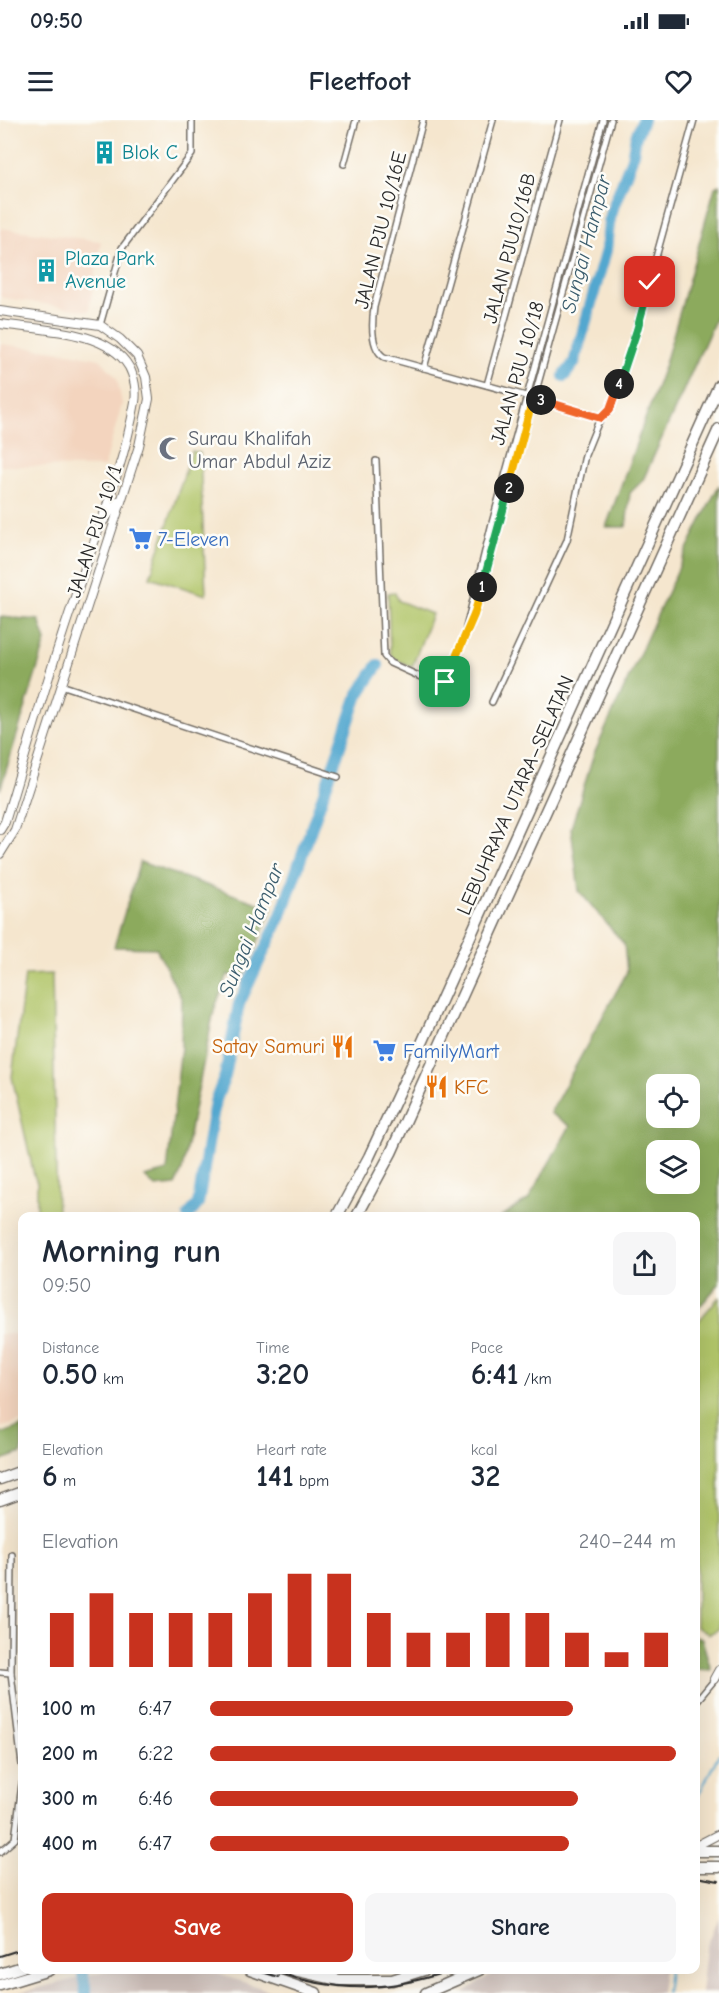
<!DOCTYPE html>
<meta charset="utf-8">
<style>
body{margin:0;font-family:"Comic Neue",sans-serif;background:#f6f6f7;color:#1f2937;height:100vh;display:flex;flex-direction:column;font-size:22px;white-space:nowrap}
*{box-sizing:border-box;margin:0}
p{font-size:20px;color:#747a83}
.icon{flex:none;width:33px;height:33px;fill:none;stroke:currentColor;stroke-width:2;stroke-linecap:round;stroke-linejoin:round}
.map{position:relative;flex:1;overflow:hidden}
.panel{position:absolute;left:18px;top:1092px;width:682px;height:762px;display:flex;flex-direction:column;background:#fff;border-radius:12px;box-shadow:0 6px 24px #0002}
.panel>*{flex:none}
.buttons{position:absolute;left:646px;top:954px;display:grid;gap:12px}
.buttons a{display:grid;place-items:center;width:54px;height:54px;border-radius:12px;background:#fff;box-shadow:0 6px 24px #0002;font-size:30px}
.pin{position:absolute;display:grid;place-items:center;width:51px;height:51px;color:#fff;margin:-26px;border-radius:12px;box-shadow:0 3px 9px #0006}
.km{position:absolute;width:30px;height:30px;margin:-15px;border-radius:50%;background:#222;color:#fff;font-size:16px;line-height:30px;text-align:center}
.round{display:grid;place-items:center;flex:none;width:63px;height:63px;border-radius:12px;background:#f6f6f7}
.head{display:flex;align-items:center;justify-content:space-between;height:102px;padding:0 24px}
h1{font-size:33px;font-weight:600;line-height:45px}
.metrics{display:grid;grid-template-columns:repeat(3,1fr);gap:9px;height:102px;padding:6px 24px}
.metrics div{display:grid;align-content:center}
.metrics b{font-size:30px;font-weight:600}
.metrics small{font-size:16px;font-weight:400}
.metrics p{font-size:16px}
.chart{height:168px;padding:12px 24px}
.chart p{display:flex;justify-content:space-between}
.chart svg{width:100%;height:108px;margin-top:6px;stroke:#c8321e;stroke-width:6}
.cta{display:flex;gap:12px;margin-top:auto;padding:12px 24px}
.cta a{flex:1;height:69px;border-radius:12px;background:#c8321e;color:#fff;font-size:24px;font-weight:600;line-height:69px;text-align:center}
.cta a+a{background:#f6f6f7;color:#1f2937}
ul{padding:0 24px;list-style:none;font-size:20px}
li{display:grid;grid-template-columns:96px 72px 1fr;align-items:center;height:45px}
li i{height:15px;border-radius:8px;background:#c8321e}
.status{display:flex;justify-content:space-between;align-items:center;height:42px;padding:0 30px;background:#fff;direction:ltr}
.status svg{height:16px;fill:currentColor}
header{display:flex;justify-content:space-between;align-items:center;height:78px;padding:0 24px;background:#fff;font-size:27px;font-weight:600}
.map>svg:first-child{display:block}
.built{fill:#f3d4be}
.industrial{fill:#cfc0ba}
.green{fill:#b1c569;stroke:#6e784a;stroke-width:1.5}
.forest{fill:#8caa5d;stroke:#5c6a44;stroke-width:1.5;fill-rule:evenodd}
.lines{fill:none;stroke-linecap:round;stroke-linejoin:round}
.stream{stroke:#53a7cf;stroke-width:2}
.river{stroke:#53a7cf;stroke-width:12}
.street-casing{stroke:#726c64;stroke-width:8}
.secondary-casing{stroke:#726c64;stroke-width:10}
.highway-casing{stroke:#726c64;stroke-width:13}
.street{stroke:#fff;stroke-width:5}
.secondary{stroke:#fff;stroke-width:8}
.highway{stroke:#fff;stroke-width:10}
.rail{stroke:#2b2b2b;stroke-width:2}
.split-1-casing{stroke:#fff;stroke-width:12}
.split-2-casing{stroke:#fff;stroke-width:12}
.split-3-casing{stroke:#fff;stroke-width:12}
.split-4-casing{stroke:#fff;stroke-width:12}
.split-5-casing{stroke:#fff;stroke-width:12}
.split-1{stroke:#f5b400;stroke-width:8}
.split-2{stroke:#22a559;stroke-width:8}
.split-3{stroke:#f5b400;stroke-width:8}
.split-4{stroke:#f0652b;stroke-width:8}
.split-5{stroke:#22a559;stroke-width:8}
.labels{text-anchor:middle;stroke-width:5;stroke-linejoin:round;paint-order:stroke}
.culture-label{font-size:20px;fill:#0d838f;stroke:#fdfcf7;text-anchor:start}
.street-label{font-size:20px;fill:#2b2b2b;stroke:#fdfcf7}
.worship-label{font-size:20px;fill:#5b616d;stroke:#fdfcf7;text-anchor:start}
.shop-label{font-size:20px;fill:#366cbe;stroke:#fdfcf7;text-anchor:start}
.food-label{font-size:20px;fill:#c56008;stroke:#fdfcf7;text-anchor:end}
.water-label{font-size:21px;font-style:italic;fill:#3b5d6d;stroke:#fdfcf7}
</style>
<div class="status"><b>09:50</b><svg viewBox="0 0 49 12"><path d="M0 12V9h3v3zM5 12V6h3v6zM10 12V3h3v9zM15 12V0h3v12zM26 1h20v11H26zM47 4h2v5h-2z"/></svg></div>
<header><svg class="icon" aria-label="menu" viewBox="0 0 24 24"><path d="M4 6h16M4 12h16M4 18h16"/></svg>Fleetfoot<svg class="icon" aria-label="heart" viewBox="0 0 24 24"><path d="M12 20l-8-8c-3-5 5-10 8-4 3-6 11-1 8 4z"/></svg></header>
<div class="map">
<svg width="719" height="1873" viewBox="0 0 719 1873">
<rect width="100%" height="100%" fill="#fdfcf7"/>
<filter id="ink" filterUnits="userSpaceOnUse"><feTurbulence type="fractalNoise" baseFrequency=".0167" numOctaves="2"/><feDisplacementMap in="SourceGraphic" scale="12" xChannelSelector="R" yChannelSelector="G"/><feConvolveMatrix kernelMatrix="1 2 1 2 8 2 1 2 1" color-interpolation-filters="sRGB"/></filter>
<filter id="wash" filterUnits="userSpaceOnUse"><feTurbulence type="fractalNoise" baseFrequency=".008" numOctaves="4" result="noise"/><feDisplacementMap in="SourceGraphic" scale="24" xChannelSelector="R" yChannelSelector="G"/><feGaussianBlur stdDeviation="1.35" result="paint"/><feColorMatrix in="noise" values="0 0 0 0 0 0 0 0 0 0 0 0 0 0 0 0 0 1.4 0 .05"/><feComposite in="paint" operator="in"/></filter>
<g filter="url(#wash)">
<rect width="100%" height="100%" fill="#f5e6ce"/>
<g class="built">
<path d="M0,108l99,13 2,1 -12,68 -2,1 -87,-14z"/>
<path d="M0,224l64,8 36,7 17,19 5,26 -18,63 -104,-1z"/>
<path d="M0,1214h22v87l-22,7z"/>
</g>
<g class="industrial">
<path d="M719,1797v76h-18l5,-45z"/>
<path d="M113,1850h93l71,23h-260z"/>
<path d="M497,1850h167l-3,23h-198z"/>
</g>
<g class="green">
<path d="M192,331l8,2 6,142 -56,-18z"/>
<path d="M388,473h7l4,8 33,13 -20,53 -19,-9 -3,-6z"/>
<path d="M52,854l5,242h-20v-33l-3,-8 -22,-98 13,-102z"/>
<path d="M719,1177v332l-10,5 -13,-7v-303z"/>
</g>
<g class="forest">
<path d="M719,65v126l-76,169 -13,13 -4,34h-20l59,-163 50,-177z"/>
<path d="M719,365v799l-23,27v-95h-194l26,-16 42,-74 -20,-13 77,-141 -3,-28 -45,-53 -8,-63 23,-74 95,-209zM657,964h33v34h-33zM657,1030h33v34h-33z"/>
<path d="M0,497l39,3 7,21 -46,149z"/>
<path d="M140,742l132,46 -31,74 -13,-8 -14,36 -32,160 -7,15 -20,2 -10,-10 22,-6 14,-124 1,-47 -26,-52 -42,-1z"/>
<path d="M22,1306v27l-22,8v-27z"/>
<path d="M696,1517l6,2 9,31 -15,-1z"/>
</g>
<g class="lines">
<g class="stream">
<path d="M696,1680l23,-46"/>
<path d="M666,1873l3,-23"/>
</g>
<g class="river">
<path d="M564,256l10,-13 32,-113 4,-35 22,-57 4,-22 7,-16"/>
<path d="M188,1096l10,-12 17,-102 10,-26 14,-72 42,-89 77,-220 20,-30"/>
<path d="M83,1855l3,18"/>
</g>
</g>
</g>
<g filter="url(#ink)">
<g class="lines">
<defs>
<g id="street">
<path d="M423,0l-49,187c-2,15 -4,41 10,50l142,39 75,22"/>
<path d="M344,44l12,-44"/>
<path d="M100,205l22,-77 70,-94v-34"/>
<path d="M424,248l69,-248"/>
<path d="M487,265l73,-265"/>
<path d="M376,341l8,195 6,7 44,20 7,1 6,-5 27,-64 137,-495"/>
<path d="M466,508l26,-105 111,-403"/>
<path d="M61,565l277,92"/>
<path d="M492,582l75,-162 18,-85 13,-32 12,-14 17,-47 67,-242"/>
<path d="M12,1435l-1,118 11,92"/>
<path d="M0,1552l11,1"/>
<path d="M696,1582l20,-24"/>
<path d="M0,1732l15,-13 7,-55"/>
</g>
<g id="secondary">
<path d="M0,191l100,14 20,14 17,17 9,21 3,22 -10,47 -124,384 -15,24"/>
<path d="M0,204c39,6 107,5 129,43 5,9 8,24 6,35 -11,64 -39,133 -60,195 -26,74 -47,150 -70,225l-5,8"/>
<path d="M102,403l16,-22"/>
<path d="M714,1559l5,-9"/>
<path d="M696,1726l23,-12"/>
</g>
<g id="highway">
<path d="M337,1096l32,-59 49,-105 301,-667"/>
<path d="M357,1096l34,-63 328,-724"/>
<path d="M0,1359l22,-8"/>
<path d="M0,1380l22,-8"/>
<path d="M696,1731h23"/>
<path d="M696,1747h23"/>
<path d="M250,1850l66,23"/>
<path d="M294,1850l45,10h53l32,-10"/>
<path d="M0,1854l22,-7"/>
<path d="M0,1865l49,-15"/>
<path d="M426,1873l53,-23"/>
</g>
</defs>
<use href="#street" class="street-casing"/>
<use href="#secondary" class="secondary-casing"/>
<use href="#highway" class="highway-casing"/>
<use href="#street" class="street"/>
<use href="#secondary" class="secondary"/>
<use href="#highway" class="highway"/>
<g class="rail">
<path d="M696,1757l23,4"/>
<path d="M0,1836l22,-7"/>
<path d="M256,1850l22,7"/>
<path d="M270,1850c67,23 114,23 182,0"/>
</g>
</g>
</g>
<g class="lines" filter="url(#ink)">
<defs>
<path id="split-1" d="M445,562l29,-67 8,-28"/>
<path id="split-2" d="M482,467l27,-99"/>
<path id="split-3" d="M509,368l24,-90 8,2"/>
<path id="split-4" d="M541,280l60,18 9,-9 9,-25"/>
<path id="split-5" d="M619,264l18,-54 13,-48"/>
</defs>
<use href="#split-1" class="split-1-casing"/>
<use href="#split-2" class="split-2-casing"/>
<use href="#split-3" class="split-3-casing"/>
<use href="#split-4" class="split-4-casing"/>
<use href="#split-5" class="split-5-casing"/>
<use href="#split-1" class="split-1"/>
<use href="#split-2" class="split-2"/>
<use href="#split-3" class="split-3"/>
<use href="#split-4" class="split-4"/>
<use href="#split-5" class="split-5"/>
</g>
<defs>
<symbol id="building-bare" viewBox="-9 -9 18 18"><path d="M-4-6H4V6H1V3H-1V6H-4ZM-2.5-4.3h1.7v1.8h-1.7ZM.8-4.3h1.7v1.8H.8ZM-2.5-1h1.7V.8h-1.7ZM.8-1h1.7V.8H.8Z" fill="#0f9aa8" stroke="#fdfcf7" stroke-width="2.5" paint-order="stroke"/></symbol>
<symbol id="mosque-bare" viewBox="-9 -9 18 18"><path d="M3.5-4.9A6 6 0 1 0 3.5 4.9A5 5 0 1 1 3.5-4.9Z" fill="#6b7280" stroke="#fdfcf7" stroke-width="2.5" paint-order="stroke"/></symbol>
<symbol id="supermarket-bare" viewBox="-9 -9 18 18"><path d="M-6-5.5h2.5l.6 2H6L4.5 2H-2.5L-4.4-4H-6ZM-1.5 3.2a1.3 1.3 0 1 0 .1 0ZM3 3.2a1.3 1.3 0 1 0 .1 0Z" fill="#3f7fe0" stroke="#fdfcf7" stroke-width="2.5" paint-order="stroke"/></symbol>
<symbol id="restaurant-bare" viewBox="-9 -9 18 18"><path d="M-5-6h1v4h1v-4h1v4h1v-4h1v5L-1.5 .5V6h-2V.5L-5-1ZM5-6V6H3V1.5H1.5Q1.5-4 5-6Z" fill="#e8710a" stroke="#fdfcf7" stroke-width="2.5" paint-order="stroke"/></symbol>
</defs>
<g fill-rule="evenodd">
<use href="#building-bare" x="88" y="16" width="33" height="33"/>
<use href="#building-bare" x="30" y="134" width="33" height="33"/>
<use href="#mosque-bare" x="154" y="312" width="33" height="33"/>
<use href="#supermarket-bare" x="124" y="402" width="33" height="33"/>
<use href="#restaurant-bare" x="326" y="910" width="33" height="33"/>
<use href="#supermarket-bare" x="368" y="914" width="33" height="33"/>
<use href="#restaurant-bare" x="420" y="950" width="33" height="33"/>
</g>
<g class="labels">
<g class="culture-label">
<text x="122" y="39">Blok C</text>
<text x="65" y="145">Plaza Park<tspan x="65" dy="23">Avenue</tspan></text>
</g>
<g class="street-label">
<text transform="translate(380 110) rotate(-76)" y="7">JALAN PJU 10/16E</text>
<text transform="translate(509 128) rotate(-75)" y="7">JALAN PJU10/16B</text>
<text transform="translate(517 253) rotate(-74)" y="7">JALAN PJU 10/18</text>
<text transform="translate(94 411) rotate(-72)" y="7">JALAN PJU 10/1</text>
<text transform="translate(515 675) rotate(-66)" y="7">LEBUHRAYA UTARA–SELATAN</text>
</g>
<g class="worship-label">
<text x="188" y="325">Surau Khalifah<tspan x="188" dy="23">Umar Abdul Aziz</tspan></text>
</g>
<g class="shop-label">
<text x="158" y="426">7-Eleven</text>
<text x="403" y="938">FamilyMart</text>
</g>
<g class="food-label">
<text x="325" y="933">Satay Samuri</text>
<text x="454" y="974" text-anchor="start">KFC</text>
</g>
<g class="water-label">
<text transform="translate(586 124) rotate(-75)" y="7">Sungai Hampar</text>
<text transform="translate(251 810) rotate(-68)" y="7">Sungai Hampar</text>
</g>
</g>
</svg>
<div class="buttons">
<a><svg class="icon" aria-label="locate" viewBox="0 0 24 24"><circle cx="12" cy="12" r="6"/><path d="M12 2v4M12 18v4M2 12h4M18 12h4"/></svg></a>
<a><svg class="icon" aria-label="layers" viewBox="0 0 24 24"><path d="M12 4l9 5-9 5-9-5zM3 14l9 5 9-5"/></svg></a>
</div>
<div class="pin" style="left:445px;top:562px;background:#1e9e55"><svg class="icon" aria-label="arrive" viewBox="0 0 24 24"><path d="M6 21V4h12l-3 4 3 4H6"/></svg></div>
<div class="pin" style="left:650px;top:162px;background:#d93025"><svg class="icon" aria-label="check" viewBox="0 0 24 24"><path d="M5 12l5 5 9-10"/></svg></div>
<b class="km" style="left:482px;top:467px">1</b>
<b class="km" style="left:509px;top:368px">2</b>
<b class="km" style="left:541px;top:280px">3</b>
<b class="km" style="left:619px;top:264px">4</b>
<section class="panel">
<div class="head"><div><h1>Morning run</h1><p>09:50</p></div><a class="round"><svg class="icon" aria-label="share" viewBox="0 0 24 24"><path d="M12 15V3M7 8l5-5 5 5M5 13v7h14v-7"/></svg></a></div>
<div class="metrics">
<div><p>Distance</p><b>0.50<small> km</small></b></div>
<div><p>Time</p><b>3:20</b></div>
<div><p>Pace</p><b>6:41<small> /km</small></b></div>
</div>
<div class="metrics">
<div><p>Elevation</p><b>6<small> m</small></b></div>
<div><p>Heart rate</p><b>141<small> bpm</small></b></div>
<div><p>kcal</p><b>32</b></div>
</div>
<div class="chart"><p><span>Elevation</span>240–244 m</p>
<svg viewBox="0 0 160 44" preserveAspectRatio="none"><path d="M5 44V22M15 44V14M25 44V22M35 44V22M45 44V22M55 44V14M65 44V6M75 44V6M85 44V22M95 44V30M105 44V30M115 44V22M125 44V22M135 44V30M145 44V38M155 44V30"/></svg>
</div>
<ul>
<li><b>100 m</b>6:47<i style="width:78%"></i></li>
<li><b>200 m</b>6:22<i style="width:100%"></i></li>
<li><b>300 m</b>6:46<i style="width:79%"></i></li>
<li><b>400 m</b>6:47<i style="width:77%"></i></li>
</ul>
<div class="cta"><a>Save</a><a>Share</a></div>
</section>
</div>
